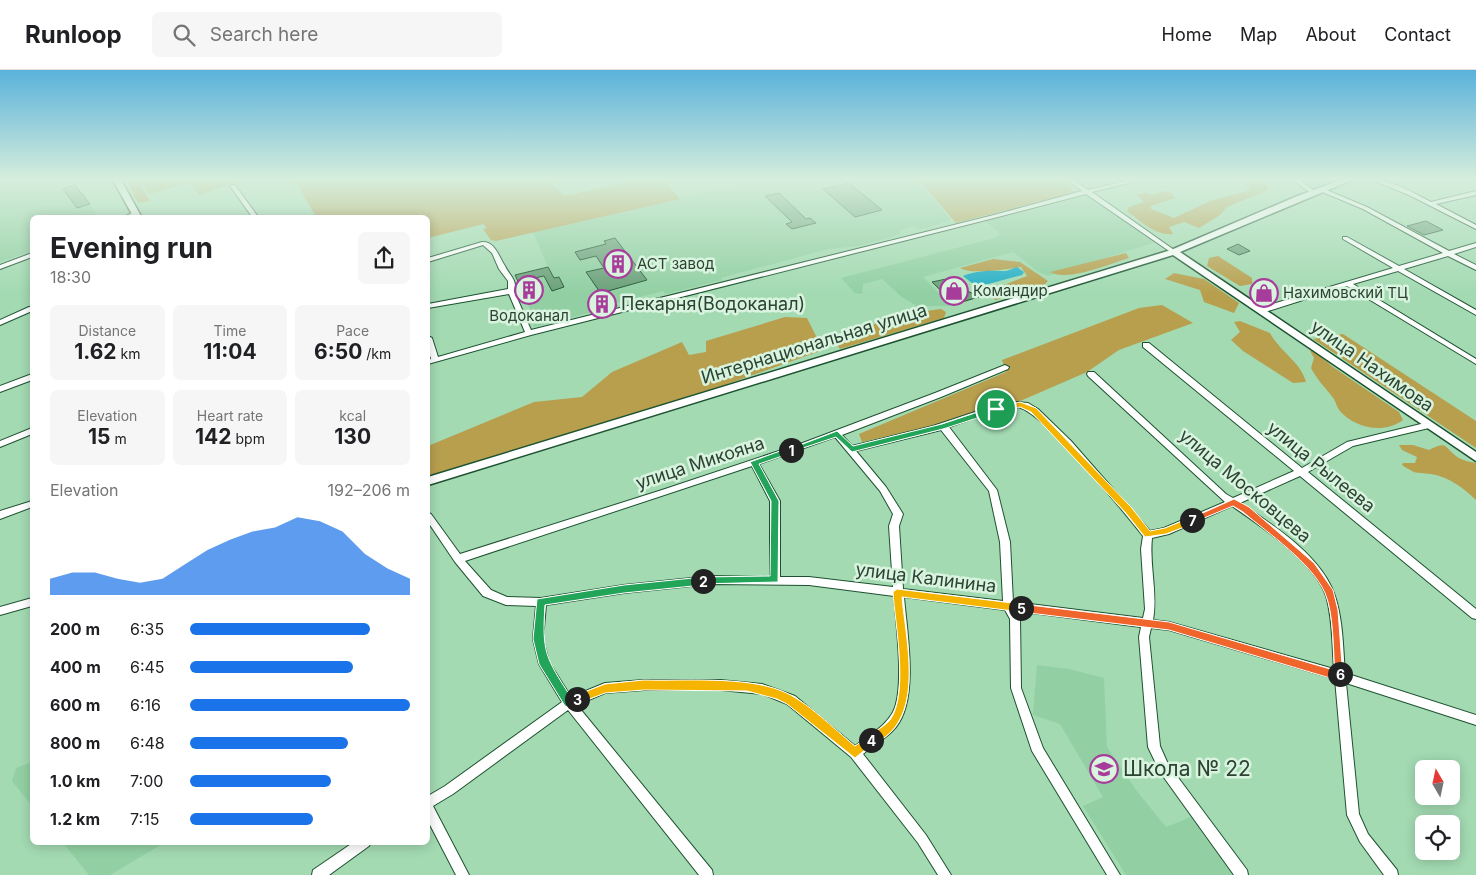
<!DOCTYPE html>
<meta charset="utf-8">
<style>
body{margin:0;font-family:Inter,sans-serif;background:#f6f6f6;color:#202124;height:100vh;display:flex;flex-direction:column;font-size:19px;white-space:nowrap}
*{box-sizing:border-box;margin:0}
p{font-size:16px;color:#757577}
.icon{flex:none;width:28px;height:28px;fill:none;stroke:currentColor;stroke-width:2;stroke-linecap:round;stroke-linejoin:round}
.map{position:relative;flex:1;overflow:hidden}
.panel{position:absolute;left:30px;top:145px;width:400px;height:630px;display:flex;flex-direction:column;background:#fff;border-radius:8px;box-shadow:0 2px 12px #0003}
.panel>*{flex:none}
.needle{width:32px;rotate:351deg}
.tools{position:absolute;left:1415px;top:690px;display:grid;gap:10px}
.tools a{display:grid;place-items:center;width:45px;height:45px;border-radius:8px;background:#fff;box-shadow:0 2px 12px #0003;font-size:25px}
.pin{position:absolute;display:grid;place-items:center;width:42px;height:42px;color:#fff;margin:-21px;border:2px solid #fff;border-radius:50%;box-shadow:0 1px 5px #0007}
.km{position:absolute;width:25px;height:25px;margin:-12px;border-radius:50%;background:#222;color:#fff;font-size:14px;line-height:25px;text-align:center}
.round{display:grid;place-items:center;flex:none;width:52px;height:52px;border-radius:8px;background:#f6f6f6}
.summary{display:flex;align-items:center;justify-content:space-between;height:85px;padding:0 20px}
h1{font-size:28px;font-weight:700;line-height:38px}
.metrics{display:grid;grid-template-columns:repeat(3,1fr);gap:8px;height:85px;padding:5px 20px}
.metrics div{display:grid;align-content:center;border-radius:8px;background:#f6f6f6;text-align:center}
.metrics b{font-size:21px;font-weight:700}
.metrics small{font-size:14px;font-weight:400}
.metrics p{font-size:14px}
.chart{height:140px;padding:10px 20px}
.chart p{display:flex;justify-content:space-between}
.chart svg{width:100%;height:90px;margin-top:5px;fill:#1a73e8;opacity:.7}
ul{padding:0 20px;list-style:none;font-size:16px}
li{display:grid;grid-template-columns:80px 60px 1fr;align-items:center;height:38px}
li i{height:12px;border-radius:6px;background:#1a73e8}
header{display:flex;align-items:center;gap:30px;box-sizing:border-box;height:70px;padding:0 25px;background:#fff;border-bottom:1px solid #e0e0e0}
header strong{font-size:24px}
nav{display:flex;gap:28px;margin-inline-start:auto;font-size:18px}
.search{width:350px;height:45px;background:#f6f6f6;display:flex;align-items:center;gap:12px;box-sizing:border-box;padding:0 18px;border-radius:8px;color:#757577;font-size:19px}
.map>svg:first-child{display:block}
.built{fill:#92d0a3}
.green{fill:#b89f4e}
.water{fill:#26afc7}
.building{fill:#6ba07a;stroke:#225634}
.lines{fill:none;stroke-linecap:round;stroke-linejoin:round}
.minor-casing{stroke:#1d5230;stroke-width:2}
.major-casing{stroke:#1d5230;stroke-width:3}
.minor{fill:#fff;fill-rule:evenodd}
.major{fill:#fff;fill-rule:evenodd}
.split-1{fill:#22a559;stroke:#fff}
.split-2{fill:#22a559;stroke:#fff}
.split-3{fill:#22a559;stroke:#fff}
.split-4{fill:#f5b400;stroke:#fff}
.split-5{fill:#f5b400;stroke:#fff}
.split-6{fill:#f0652b;stroke:#fff}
.split-7{fill:#f0652b;stroke:#fff}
.split-8{fill:#f5b400;stroke:#fff}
.labels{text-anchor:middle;stroke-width:5;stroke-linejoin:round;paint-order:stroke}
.far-poi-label{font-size:15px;fill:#2c4333;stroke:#d8f3de;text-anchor:start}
.poi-label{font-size:18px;fill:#2c4333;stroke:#d8f3de;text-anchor:start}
.street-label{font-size:18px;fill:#2c4333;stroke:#d8f3de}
.near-poi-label{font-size:21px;fill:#2c4333;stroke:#d8f3de;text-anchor:start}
</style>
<header>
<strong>Runloop</strong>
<div class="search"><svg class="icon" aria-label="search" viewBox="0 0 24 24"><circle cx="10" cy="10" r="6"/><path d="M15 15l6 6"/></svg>Search here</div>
<nav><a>Home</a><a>Map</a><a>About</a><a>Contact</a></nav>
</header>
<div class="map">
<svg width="1476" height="805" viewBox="0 0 1476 805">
<rect width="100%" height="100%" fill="#a3dab2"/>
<g class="built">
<path d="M0,110h72l27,37 -67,1v33l-32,11z"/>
<path d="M759,110h158l34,40 -32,10 -6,-4 -12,4 -2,5 -40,11 -31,3 -107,29 1,2 -56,14 -3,-3 -7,2 -41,10 2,3 -83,21 -6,-17 2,-1 -15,-34 33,-8 -15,-35z"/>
<path d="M1088,123l71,48 -111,35 -11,-5 -24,-19 -90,25 29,29h-35l-14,-8 -21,-19 -19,5 -1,10 -7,-1 -14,-15 154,-40 5,-5 -17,-14z"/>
<path d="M1037,595l32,4 35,9 3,69 29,43 30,37 25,-10 41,58h-106l-43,-69 20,-9 -43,-73 -27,-9z"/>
<path d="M32,692v44l-20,-25 4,-13z"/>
<path d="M63,773h101l-54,32h-21z"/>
</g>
<g class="green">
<path d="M126,110h11l13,21 -12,2z"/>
<path d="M139,110h106l-46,15 -9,-12 -41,11z"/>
<path d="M295,110h253l16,16 71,-16h28l17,19 -184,42 -5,-1 -8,-11 4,-1 -4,-4 -55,14v-20l-112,-1z"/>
<path d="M919,110h141l16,12 -120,31z"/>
<path d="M1242,110l12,3 9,-1 6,5 -3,4 -39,16 -7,8 -21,13 -15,-6 -15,5 4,7c-17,2 -33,-13 -46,-23l2,-4 15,-5 -8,-8 10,-1 7,2 10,-4 8,2 4,5 -24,8v3l23,9 36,-17 41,-11z"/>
<path d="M1126,183l3,5c-20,6 -61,24 -79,14z"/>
<path d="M1218,186l34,22v6l-12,2 -33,-20 2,-8z"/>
<path d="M993,189l27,3 28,19 -5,5 -47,14 -13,-7 44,-17 -6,-9c-13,2 -51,8 -61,1z"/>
<path d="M1174,203l30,6 35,24 -5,10 -30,-11 -4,-12 -35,-11z"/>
<path d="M1162,235l31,18 -74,27 -32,22 -69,30 -78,22 -78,18 -3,-8 147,-62 -4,-12 137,-52z"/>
<path d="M941,239l5,3 -2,6 -104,31 -3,-5c25,-21 73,-31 104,-35z"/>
<path d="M785,247l22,1 16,32 -101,36 -294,90v-30l106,-44 48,-5 30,-25 70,-30 7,13 17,-3v-11z"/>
<path d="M1240,251l30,12c10,19 31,29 36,49l-13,1 -50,-32 -12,-11 9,-8 -6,-10z"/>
<path d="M1343,264l133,87v27l-163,-109z"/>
<path d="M1313,280l20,17 66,45 4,8c-19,14 -48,9 -64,-10 -2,-3 -3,-7 -5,-11 -8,-11 -17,-19 -23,-31l3,-10 -4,-7z"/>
<path d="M1399,375h14l16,5c19,-9 14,-4 27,6 5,4 14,6 20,7v37c-13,-12 -26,-23 -45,-26 -16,-2 -14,1 -29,-9l1,-2h12l2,-6 -15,-7z"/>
</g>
<path class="water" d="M1017,197l7,5 -2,3 -45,12 -14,-11c9,-5 30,-6 39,-5 5,1 11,-3 15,-4z"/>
<g class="building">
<path d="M849,113l33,27 -27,7 -32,-28z"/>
<path d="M75,115l15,19 -13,4 -14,-19z"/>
<path d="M779,123l27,26 4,-1 6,5 -24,6 -6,-5 6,-2 -27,-26z"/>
<path d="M1426,151l17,9 -19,5 -17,-9z"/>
<path d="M615,168l32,42 -39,11 9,15 -25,6 -4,-10 16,-4 -18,-26 18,-4 -8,-12 -16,4 -5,-8 31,-8 -2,-3z"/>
<path d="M1238,174l12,7 -11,4 -12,-6z"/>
<path d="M548,197l6,11 5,-1 5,10 -12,4 -8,-15 -14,3 7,15 -12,3 -10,-22z"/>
<path d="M951,208l11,10 17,9 -24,7 -23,-22z"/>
<path d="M1263,217l15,10 -13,3 -14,-10z"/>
</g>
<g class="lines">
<defs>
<g id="minor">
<path d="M1067,110h7l14,10 41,-10h12l-49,12 85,60 -3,2 -2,-1 -86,-59 -92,24 -463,117 -103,29v-4l3,-1 -3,-11v-12l4,2 6,19 87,-25 -16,-38 -81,14v-4l80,-15v-8l-9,-12 -7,-16 -9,-8 -55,17v-4l54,-16c13,-1 17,15 23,24 4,9 13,14 9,25l17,39 459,-114 92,-25z"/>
<path d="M1293,110h7l17,13 -5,1z"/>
<path d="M1372,110c20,0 42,13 59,22l45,-11v4l-40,9 40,21v4l-67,-34z"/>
<path d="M231,115h4l24,33h-6l-23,-32z"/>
<path d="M1320,119h4l43,18 82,44 27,-8v4l-22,7 22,11v5l-28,-14 -44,13 72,41v5l-78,-44 -45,13 123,75v5l-129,-78 -82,26h-6v-4l134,-40 -50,-29v-2h4l52,29 44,-13 -80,-44 -43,-18z"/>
<path d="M136,141l3,2c-5,5 -10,5 -17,5z"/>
<path d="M32,183v4l-32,12v-4z"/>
<path d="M29,237h3v4l-32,14v-5z"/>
<path d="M1143,273h6l153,125 45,-26 82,-20 4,3 -4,3 -76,18 -45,26 168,137v10l-4,-1 -172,-142 -60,27c33,22 82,53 95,93 8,24 8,52 10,77l131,42v10l-130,-42 13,131 9,20 29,36 1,5h-14l-24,-33 -13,-27 -12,-136 -166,-49 -18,-2 -2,9 11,109 8,18 79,106 1,5h-14l-74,-103 -12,-25 -9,-110 2,-10 -125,-16 4,7 1,70 22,60 77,127h-13l-75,-124 -21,-63 -1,-69 -5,-9 -101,-13c3,35 15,102 -8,130 -9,11 -22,18 -33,27l63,81 25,40h-13l-20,-32 -67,-86 -64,-53 -25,-10 -42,-4h-76l-39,3 -28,12 135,165 1,5h-14l-131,-165 -115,84 -20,12 36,69h-13l-28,-54v-25l17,-10 117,-84 -23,-38 -6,-25 3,-33 -30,-1 -23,-9 -28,-34 -27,-40v-9l3,1 29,40 202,-64 138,-46 135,-51 70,-28 4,2 -1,2 -67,28 -99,38 10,11 81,-20 63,-21 21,-3 11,1 10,6 33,32 79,90 14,-3 61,-26 -137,-126 -1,-2 1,-2h6l132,122 7,4 61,-27 -151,-124zM1017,337c24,2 107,105 126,129l-2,13 4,60 -2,9 -130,-16 -3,-60 -13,-52 -48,-63 48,-17zM941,360l48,61 11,51 3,59 -100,-12 -4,-63 4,-12 -17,-27 -30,-36zM835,367l45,54 13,23 -4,12 4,61 -84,-10h-29v-76l-21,-37zM752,396l18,35v76l-59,-1 -87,9 -83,13 -34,-1 -16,-7 -26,-29zM1232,436c29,20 83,56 94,90 7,23 6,50 8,73l-165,-47 -16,-2c5,-27 -4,-55 -1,-82l17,-4zM711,514l98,1 85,11c2,27 11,93 -1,116 -8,15 -25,24 -38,34l-60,-50 -33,-12 -42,-4h-76l-39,3 -34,14 -22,-35 -6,-23 3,-34 78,-12z"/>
<path d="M32,304v6l-32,12v-6z"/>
<path d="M32,358v6l-32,13v-6z"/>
<path d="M32,431v6l-32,12v-8z"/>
<path d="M32,528v8l-32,9v-8z"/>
<path d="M354,772h17l-2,4 -40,29h-17l1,-5z"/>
</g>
<g id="major">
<path d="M113,110h8l21,38h-8z"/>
<path d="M1340,110h12l-172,72 296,200v9l-303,-206 -745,230v-8l743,-227 124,-53z"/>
</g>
</defs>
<use href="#minor" class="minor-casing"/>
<use href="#major" class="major-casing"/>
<use href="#minor" class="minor"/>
<use href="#major" class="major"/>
</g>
<linearGradient id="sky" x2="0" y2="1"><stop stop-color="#5ab2db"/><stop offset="0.49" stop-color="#d6eedc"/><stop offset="1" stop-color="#d6eedc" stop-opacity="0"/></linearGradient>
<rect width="1476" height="223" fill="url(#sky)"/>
<path class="split-1" d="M996,336l4,3 -1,2 -56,18 -91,23 -16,-15 -45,15 -4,-2 50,-19 16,15 89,-22z"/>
<path class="split-2" d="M791,377l4,3 -1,2 -35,12 20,37 -1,81 -78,2v-6l3,-1 67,-1 1,-75 -21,-39z"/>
<path class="split-3" d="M703,507l4,4 -4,4 -79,8 -79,12c-3,47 0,52 26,92l6,-3 5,5 -1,3 -12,5 -4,-1 -26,-42 -6,-25 4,-40 87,-14z"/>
<path class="split-4" d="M644,610c40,1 101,-4 138,11 25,10 52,38 73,55l16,-11 6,5 -22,18 -68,-54 -10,-5 -30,-8 -103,-1 -39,3 -28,11 -5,-5 2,-3 31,-12z"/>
<path class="split-5" d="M897,519l124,15 5,4 -5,4 -119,-15c4,46 25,126 -31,148l-5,-5 2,-4c6,-4 17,-10 22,-16 19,-26 5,-96 3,-128z"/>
<path class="split-6" d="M1021,534l148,18 168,49 3,-1 3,1 2,5 -5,5 -171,-51 -148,-18 -5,-4z"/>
<path class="split-7" d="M1234,429l15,8 65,56 19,27 5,20 5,68 -3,1 -5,-5c-2,-23 -1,-60 -10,-81 -14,-31 -56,-59 -82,-81l-10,-6 -41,17 -5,-3z"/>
<path class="split-8" d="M1020,332l16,6 95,99 19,24 15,-3 27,-11 4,3 -1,3 -29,11 -21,3 -20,-25 -94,-100 -11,-5 -24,4 -3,-2z"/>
<defs>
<symbol id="building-ring" viewBox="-11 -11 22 22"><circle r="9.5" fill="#d8f3de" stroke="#a83c9b" stroke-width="1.5"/><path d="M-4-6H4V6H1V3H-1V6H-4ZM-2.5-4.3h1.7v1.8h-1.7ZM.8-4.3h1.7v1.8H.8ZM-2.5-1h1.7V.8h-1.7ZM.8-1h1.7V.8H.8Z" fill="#a83c9b"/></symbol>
<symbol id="shop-ring" viewBox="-11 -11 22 22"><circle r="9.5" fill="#d8f3de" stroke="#a83c9b" stroke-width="1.5"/><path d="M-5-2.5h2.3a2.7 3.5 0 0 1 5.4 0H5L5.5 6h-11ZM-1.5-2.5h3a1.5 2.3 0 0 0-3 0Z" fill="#a83c9b"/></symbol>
<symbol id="school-ring" viewBox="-11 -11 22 22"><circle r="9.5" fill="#d8f3de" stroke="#a83c9b" stroke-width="1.5"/><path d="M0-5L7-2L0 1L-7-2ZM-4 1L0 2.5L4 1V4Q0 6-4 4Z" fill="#a83c9b"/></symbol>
</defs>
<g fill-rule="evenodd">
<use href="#building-ring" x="602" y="178" width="32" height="32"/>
<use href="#building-ring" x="513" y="204" width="32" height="32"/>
<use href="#shop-ring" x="938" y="205" width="32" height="32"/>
<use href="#shop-ring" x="1248" y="207" width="32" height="32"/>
<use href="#building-ring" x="586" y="218" width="32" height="32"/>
<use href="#school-ring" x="1088" y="683" width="32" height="32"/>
</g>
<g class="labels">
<g class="far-poi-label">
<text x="637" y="199">АСТ завод</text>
<text x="973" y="226">Командир</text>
<text x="1283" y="228">Нахимовский ТЦ</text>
<text x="529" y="251" text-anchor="middle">Водоканал</text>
</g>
<g class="poi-label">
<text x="621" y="240">Пекарня(Водоканал)</text>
</g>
<g class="street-label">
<text transform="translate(814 274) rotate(-17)" y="6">Интернациональная улица</text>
<text transform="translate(1372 296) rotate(35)" y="6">улица Нахимова</text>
<text transform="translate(700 393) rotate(-18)" y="6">улица Микояна</text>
<text transform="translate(1321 397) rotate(39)" y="6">улица Рылеева</text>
<text transform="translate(1245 416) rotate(40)" y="6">улица Московцева</text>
<text transform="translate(926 508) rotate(7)" y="6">улица Калинина</text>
</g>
<g class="near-poi-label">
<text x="1123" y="706">Школа № 22</text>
</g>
</g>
</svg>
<div class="tools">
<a><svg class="needle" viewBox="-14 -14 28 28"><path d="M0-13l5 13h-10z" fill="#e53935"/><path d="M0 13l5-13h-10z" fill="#757577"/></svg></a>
<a><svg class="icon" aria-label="locate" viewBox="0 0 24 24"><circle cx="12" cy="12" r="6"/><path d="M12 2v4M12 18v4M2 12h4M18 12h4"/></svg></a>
</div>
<div class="pin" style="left:996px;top:339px;background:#1e9e55"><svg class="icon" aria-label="arrive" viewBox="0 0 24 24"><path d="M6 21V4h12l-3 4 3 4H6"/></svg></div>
<b class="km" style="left:791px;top:380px">1</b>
<b class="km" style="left:703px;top:511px">2</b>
<b class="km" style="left:577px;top:629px">3</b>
<b class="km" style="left:871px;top:670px">4</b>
<b class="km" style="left:1021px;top:538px">5</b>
<b class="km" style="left:1340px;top:604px">6</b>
<b class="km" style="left:1192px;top:450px">7</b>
<section class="panel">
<div class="summary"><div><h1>Evening run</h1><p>18:30</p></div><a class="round"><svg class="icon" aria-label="share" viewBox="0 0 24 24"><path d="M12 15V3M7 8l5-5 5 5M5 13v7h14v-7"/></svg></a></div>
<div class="metrics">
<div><p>Distance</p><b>1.62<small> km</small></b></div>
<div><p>Time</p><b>11:04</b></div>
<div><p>Pace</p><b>6:50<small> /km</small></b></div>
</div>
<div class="metrics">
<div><p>Elevation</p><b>15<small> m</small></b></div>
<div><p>Heart rate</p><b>142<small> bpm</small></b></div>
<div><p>kcal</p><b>130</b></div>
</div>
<div class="chart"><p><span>Elevation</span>192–206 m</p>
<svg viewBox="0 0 160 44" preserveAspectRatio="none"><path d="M0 44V36L10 33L20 33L30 36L40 38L50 36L60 29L70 22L80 17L90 13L100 11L110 6L120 8L130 13L140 24L150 31L160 36V44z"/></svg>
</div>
<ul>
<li><b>200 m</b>6:35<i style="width:82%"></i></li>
<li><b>400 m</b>6:45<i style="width:74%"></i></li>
<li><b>600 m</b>6:16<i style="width:100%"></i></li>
<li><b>800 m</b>6:48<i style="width:72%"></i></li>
<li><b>1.0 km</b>7:00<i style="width:64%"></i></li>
<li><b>1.2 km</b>7:15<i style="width:56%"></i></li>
</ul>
</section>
</div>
